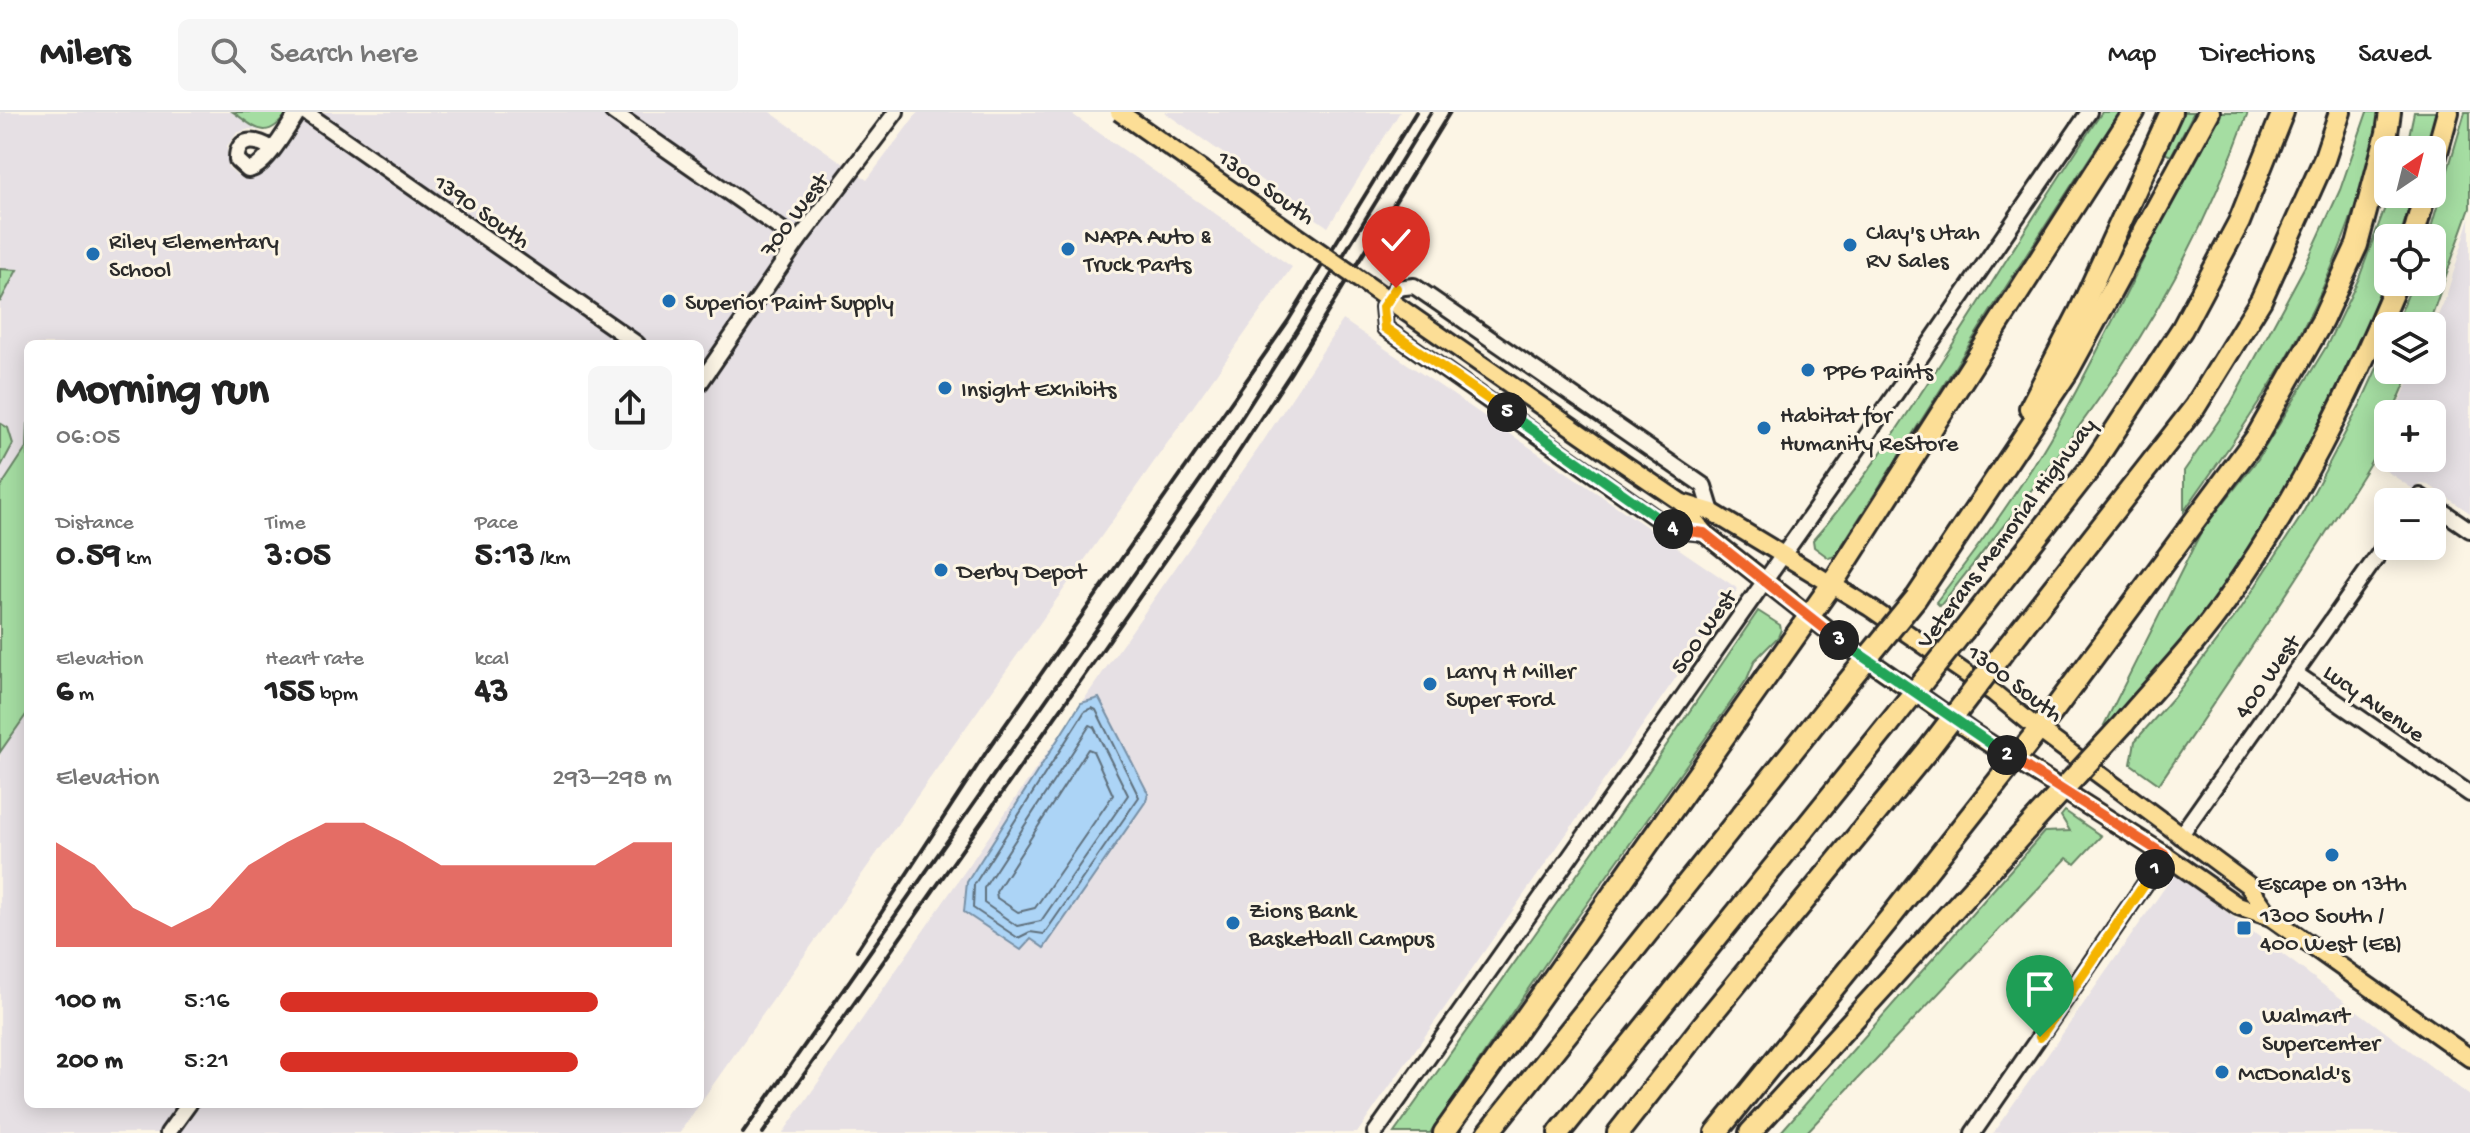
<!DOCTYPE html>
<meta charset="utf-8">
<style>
body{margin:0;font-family:"Gochi Hand",sans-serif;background:#f6f6f6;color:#222;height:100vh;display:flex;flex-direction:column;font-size:30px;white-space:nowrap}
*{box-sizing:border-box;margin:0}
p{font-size:26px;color:#767676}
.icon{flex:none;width:44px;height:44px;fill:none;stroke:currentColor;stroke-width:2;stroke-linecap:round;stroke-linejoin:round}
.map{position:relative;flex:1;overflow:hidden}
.drawer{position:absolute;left:24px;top:228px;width:680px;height:768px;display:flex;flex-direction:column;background:#fff;border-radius:12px;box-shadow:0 4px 20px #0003}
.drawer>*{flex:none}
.needle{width:52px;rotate:35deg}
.fabs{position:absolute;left:2374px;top:24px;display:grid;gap:16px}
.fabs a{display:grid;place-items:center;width:72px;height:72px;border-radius:12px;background:#fff;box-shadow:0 4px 20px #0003;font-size:40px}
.pin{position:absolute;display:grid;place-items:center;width:68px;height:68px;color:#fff;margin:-82px -34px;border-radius:50% 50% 50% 0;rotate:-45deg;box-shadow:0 0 8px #0007}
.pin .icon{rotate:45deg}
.km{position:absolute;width:40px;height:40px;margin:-20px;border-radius:50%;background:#222;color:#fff;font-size:22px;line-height:40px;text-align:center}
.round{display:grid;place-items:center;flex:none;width:84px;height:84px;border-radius:12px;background:#f6f6f6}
.headline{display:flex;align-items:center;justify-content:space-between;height:136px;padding:0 32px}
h1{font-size:44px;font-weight:700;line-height:60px}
.metrics{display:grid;grid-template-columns:repeat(3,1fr);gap:12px;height:136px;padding:8px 32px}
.metrics div{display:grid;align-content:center}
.metrics b{font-size:34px;font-weight:700}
.metrics small{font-size:22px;font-weight:400}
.metrics p{font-size:22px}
.chart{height:224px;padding:16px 32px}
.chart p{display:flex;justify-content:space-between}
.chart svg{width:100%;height:144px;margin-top:8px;fill:#d93025;opacity:.7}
ul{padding:0 32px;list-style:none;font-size:26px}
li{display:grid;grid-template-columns:128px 96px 1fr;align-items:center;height:60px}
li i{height:20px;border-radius:10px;background:#d93025}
header{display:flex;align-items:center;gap:48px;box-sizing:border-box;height:112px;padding:0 40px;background:#fff;border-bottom:2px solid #e0e0e0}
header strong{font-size:38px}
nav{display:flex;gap:44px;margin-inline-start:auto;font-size:28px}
.search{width:560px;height:72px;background:#f6f6f6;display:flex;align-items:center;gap:20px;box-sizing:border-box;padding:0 28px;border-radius:12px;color:#767676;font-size:30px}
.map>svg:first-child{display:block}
.built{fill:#e6e0e4}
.green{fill:#a5dda2;stroke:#688466;stroke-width:2}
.water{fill:#acd4f6;stroke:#7890a5;stroke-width:2}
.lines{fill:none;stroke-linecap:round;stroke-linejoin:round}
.shore{stroke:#5f6f7c;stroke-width:2}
.minor-casing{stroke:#2b2b2b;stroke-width:20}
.major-casing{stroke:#2b2b2b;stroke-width:22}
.highway-casing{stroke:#2b2b2b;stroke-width:26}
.minor{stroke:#fcf5e5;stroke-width:14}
.major{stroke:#fcde96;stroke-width:16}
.highway{stroke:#fcde96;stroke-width:20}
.rail{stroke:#2b2b2b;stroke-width:4}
.major-bridge-casing{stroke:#2b2b2b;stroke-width:22;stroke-linecap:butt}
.highway-bridge-casing{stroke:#2b2b2b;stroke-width:26;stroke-linecap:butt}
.major-bridge{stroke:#fcde96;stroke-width:16}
.highway-bridge{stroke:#fcde96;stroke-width:20}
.split-1-casing{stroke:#fff;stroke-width:16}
.split-2-casing{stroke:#fff;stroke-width:16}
.split-3-casing{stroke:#fff;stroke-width:16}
.split-4-casing{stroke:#fff;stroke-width:16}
.split-5-casing{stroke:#fff;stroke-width:16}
.split-6-casing{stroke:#fff;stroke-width:16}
.split-1{stroke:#f5b400;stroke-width:10}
.split-2{stroke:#f0652b;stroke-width:10}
.split-3{stroke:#22a559;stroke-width:10}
.split-4{stroke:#f0652b;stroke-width:10}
.split-5{stroke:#22a559;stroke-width:10}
.split-6{stroke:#f5b400;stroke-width:10}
.poi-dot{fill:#1f6fb2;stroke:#fcf5e5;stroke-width:3}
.labels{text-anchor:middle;stroke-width:6;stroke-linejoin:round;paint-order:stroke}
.street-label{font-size:24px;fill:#2b2b2b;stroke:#fcf5e5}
.poi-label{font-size:24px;fill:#2b2b2b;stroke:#fcf5e5;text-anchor:start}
</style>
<header>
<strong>Milers</strong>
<div class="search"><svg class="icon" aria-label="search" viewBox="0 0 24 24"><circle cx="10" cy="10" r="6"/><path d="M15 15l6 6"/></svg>Search here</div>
<nav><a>Map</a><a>Directions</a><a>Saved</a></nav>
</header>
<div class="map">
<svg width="2470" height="1021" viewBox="0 0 2470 1021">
<rect width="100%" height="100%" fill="#fcf5e5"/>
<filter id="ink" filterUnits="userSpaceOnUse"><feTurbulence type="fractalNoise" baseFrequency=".0125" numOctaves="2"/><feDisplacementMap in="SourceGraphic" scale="16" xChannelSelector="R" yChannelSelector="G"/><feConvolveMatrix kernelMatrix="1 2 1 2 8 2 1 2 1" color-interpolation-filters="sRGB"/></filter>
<g filter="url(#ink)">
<g class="built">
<path d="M0,0h233l27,19 -10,-2 -13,4 -10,13 1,21 9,8 9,3 15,-3 46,-63h463l97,68 51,-68h151l223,155 -592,836v-759h-672v760h672l-21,29h-679z"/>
<path d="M1164,0h236l-72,115z"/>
<path d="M2470,106v295l-41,-28 -8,-1 -8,5 -40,-27 15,-34v30h44v-44h-38l20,-44h18v-41l14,-32z"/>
<path d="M1343,208l395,269 -381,544h-574l475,-684z"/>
<path d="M2175,761l295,223v37h-477z"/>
</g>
<g class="green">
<path d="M233,0h55c-21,30 -31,17 -55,0z"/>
<path d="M2102,0h18c-98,146 -190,296 -285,444l-6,2 -15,-11 -1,-7c46,-52 84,-110 121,-167 57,-87 110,-175 168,-261z"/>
<path d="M2181,0h13l-23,44 -9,-4z"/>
<path d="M2220,0h28c-32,89 -75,177 -128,256 -55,82 -118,160 -180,238l-4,-4c43,-56 86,-114 121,-176 58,-102 105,-212 163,-314z"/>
<path d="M2367,0h17c-21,75 -45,149 -82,218 -34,64 -76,122 -118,181v-40l47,-68 74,-137 35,-76z"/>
<path d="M2414,0h23l-10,38h-21z"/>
<path d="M2465,0h5v96l-42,118h-33l18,-44h19v-44h-4z"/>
<path d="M2390,82h24l-15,44h-11v32l-21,54 -75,155 -37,61 -41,60 -29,39 -74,88 -7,-2 98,-195 56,-71 68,-112 33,-69z"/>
<path d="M0,157l17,1 -17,32z"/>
<path d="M2388,232v26h23l-19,44h-4c0,29 -34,73 -49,98 -58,93 -119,182 -180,272l-28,-20 4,-23 38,-43 67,-88 60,-92 60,-113z"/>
<path d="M0,311l8,5 5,16 -13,24z"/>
<path d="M28,311v289l-28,40v-264l27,-41z"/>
<path d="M1758,499l22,14 1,5 -3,7 -23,23 -8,19 -20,29 -158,221 -139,204h-36l216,-305z"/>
<path d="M2065,699l36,25 -26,28 -8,-6 -261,275h-26l264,-301 26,-1 -9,-15z"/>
</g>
<path class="water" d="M1099,586l49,95 -2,8 -102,147 -13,-9 -10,11 -57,-38 3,-30 114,-179z"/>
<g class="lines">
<g class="shore">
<path d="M1092,596l4,2 43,87 -95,137 -14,-2 -12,6 -45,-30 1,-23 111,-174z"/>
<path d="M1090,613l4,2 34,68 -87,126 -24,5 -33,-23v-15z"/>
<path d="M1088,637l5,2 20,44 -78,113 -17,4 -21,-14 -1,-6z"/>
</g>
<defs>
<g id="minor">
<path d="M305,0l332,232"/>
<path d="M613,0l185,129"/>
<path d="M272,37c-15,-10 -36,-13 -35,11l11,10c17,-1 40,-43 50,-58"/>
<path d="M700,271l98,-142 98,-129"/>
<path d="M2416,390l4,-6 9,6"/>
<path d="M2432,392l38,26"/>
<path d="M1704,421l-31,-3 -288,-202 -2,-21 13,-19 18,-2 290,200 8,26"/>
<path d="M2295,561l175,121"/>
<path d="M2180,724l208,-295"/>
<path d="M168,1021l21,-29"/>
<path d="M1375,1021l459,-650 255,-371"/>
<path d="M1973,1021l192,-278"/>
</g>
<g id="major">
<path d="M1620,349l62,42 30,9 157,95 125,86 44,36 210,156 23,32"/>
<path d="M1682,391l22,30 141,111 128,89 192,122 73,51 33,11 199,141"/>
</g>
<g id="highway">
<path d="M2432,58l16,-58"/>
<path d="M2413,126l12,-44"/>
<path d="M2030,296l50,-97 91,-199"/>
<path d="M1916,486l152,-227 141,-259"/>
<path d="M1964,518l127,-163 91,-138 57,-107 44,-110"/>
<path d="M2000,544l195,-249 66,-107 63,-140 16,-48"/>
<path d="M2124,611c34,-40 72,-79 102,-122 71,-100 124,-207 171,-319"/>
<path d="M1444,1021l388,-549 302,-472"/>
<path d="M1488,1021l354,-444"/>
<path d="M1559,1021l330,-409"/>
<path d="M1618,1021l92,-117 217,-265"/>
<path d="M1716,1021l174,-215 161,-204 205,-276 66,-117 35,-76 30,-112 3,-21"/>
<path d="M1750,1021l296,-325"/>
</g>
</defs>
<use href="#minor" class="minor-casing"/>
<use href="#major" class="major-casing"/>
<use href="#highway" class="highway-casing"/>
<use href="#minor" class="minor"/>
<use href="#major" class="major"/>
<use href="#highway" class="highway"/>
<g class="rail">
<path d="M857,838l130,-199 301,-430 128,-209"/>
<path d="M743,1021l476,-680 79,-124 133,-217"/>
<path d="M763,1021l439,-625 88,-134 160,-262"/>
</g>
<defs>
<path id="major-bridge" d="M1119,0l501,349"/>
<g id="highway-bridge">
<path d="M1842,577l74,-91"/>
<path d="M1889,612l75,-94"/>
<path d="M1927,639l73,-95"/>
<path d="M2046,696l78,-85"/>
</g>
</defs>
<use href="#major-bridge" class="major-bridge-casing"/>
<use href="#highway-bridge" class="highway-bridge-casing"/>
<use href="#major-bridge" class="major-bridge"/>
<use href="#highway-bridge" class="highway-bridge"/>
</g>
</g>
<g class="lines" filter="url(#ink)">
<defs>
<path id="split-1" d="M2040,925l115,-168"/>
<path id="split-2" d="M2007,643l158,100 -10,14"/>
<path id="split-3" d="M1839,528l168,115"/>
<path id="split-4" d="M1673,417l31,4 135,107"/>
<path id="split-5" d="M1507,300l166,117"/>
<path id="split-6" d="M1396,176l-13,19 2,21 122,84"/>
</defs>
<use href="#split-1" class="split-1-casing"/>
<use href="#split-2" class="split-2-casing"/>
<use href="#split-3" class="split-3-casing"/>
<use href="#split-4" class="split-4-casing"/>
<use href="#split-5" class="split-5-casing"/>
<use href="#split-6" class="split-6-casing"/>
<use href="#split-1" class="split-1"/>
<use href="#split-2" class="split-2"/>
<use href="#split-3" class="split-3"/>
<use href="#split-4" class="split-4"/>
<use href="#split-5" class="split-5"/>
<use href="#split-6" class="split-6"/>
</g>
<g class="poi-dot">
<circle cx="1850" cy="133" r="8"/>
<circle cx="1068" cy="137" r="8"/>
<circle cx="93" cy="142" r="8"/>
<circle cx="669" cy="189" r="8"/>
<circle cx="1808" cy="258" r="8"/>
<circle cx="945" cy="276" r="8"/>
<circle cx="1764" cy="316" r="8"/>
<circle cx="941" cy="458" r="8"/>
<circle cx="1430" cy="572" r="8"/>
<circle cx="2332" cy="743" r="8"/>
<circle cx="1233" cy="811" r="8"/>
<rect x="2236" y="808" width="16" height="16" rx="4"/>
<circle cx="2246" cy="916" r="8"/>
<circle cx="2222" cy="960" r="8"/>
</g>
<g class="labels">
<g class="street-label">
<text transform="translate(1267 74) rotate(35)" y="8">1300 South</text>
<text transform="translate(483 98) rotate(35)" y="8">1390 South</text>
<text transform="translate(793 102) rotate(-53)" y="8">700 West</text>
<text transform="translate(2005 420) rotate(-53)" y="8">Veterans Memorial Highway</text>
<text transform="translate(1702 519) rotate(-55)" y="8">500 West</text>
<text transform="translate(2266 564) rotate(-55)" y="8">400 West</text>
<text transform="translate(2016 570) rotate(37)" y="8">1300 South</text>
<text transform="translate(2375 590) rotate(35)" y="8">Lucy Avenue</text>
</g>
<g class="poi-label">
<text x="1866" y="127">Clay's Utah<tspan x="1866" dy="28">RV Sales</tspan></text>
<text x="1084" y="131">NAPA Auto &amp;<tspan x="1084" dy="28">Truck Parts</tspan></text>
<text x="109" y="136">Riley Elementary<tspan x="109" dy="28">School</tspan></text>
<text x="685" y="197">Superior Paint Supply</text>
<text x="1824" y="266">PPG Paints</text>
<text x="961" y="284">Insight Exhibits</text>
<text x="1780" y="310">Habitat for<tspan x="1780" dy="28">Humanity ReStore</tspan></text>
<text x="957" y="466">Derby Depot</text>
<text x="1446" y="566">Larry H Miller<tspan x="1446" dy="28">Super Ford</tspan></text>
<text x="2332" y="778" text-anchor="middle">Escape on 13th</text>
<text x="1249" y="805">Zions Bank<tspan x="1249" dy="28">Basketball Campus</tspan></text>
<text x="2260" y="810">1300 South /<tspan x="2260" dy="28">400 West (EB)</tspan></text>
<text x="2262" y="910">Walmart<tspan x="2262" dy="28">Supercenter</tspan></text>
<text x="2238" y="968">McDonald's</text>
</g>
</g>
</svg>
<div class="fabs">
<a><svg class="needle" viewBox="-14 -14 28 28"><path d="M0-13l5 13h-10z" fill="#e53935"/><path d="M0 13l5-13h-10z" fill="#767676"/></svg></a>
<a><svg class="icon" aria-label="locate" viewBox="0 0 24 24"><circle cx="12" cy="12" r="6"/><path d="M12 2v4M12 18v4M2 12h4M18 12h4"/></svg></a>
<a><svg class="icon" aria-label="layers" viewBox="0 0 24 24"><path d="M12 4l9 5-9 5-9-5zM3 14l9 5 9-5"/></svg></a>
<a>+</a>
<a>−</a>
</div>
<div class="pin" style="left:2040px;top:925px;background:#1e9e55"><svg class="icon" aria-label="arrive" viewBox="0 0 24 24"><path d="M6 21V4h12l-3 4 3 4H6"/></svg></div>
<div class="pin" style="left:1396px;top:176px;background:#d93025"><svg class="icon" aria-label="check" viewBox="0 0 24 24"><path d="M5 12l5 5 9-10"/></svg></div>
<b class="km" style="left:2155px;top:757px">1</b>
<b class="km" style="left:2007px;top:643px">2</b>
<b class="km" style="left:1839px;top:528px">3</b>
<b class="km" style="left:1673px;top:417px">4</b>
<b class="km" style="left:1507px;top:300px">5</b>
<section class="drawer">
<div class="headline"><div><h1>Morning run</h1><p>06:05</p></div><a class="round"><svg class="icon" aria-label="share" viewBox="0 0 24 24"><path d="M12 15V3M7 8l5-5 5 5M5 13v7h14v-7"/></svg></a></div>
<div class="metrics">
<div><p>Distance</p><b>0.59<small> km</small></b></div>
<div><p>Time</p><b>3:05</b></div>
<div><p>Pace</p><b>5:13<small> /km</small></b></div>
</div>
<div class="metrics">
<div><p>Elevation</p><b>6<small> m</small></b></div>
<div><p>Heart rate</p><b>155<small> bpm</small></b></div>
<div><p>kcal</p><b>43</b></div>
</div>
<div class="chart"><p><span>Elevation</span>293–298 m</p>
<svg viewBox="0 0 160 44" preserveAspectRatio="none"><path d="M0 44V12L10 19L20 32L30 38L40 32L50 19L60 12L70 6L80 6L90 12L100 19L110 19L120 19L130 19L140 19L150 12L160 12V44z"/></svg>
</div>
<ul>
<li><b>100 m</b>5:16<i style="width:81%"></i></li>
<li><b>200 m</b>5:21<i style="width:76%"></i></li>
</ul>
</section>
</div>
